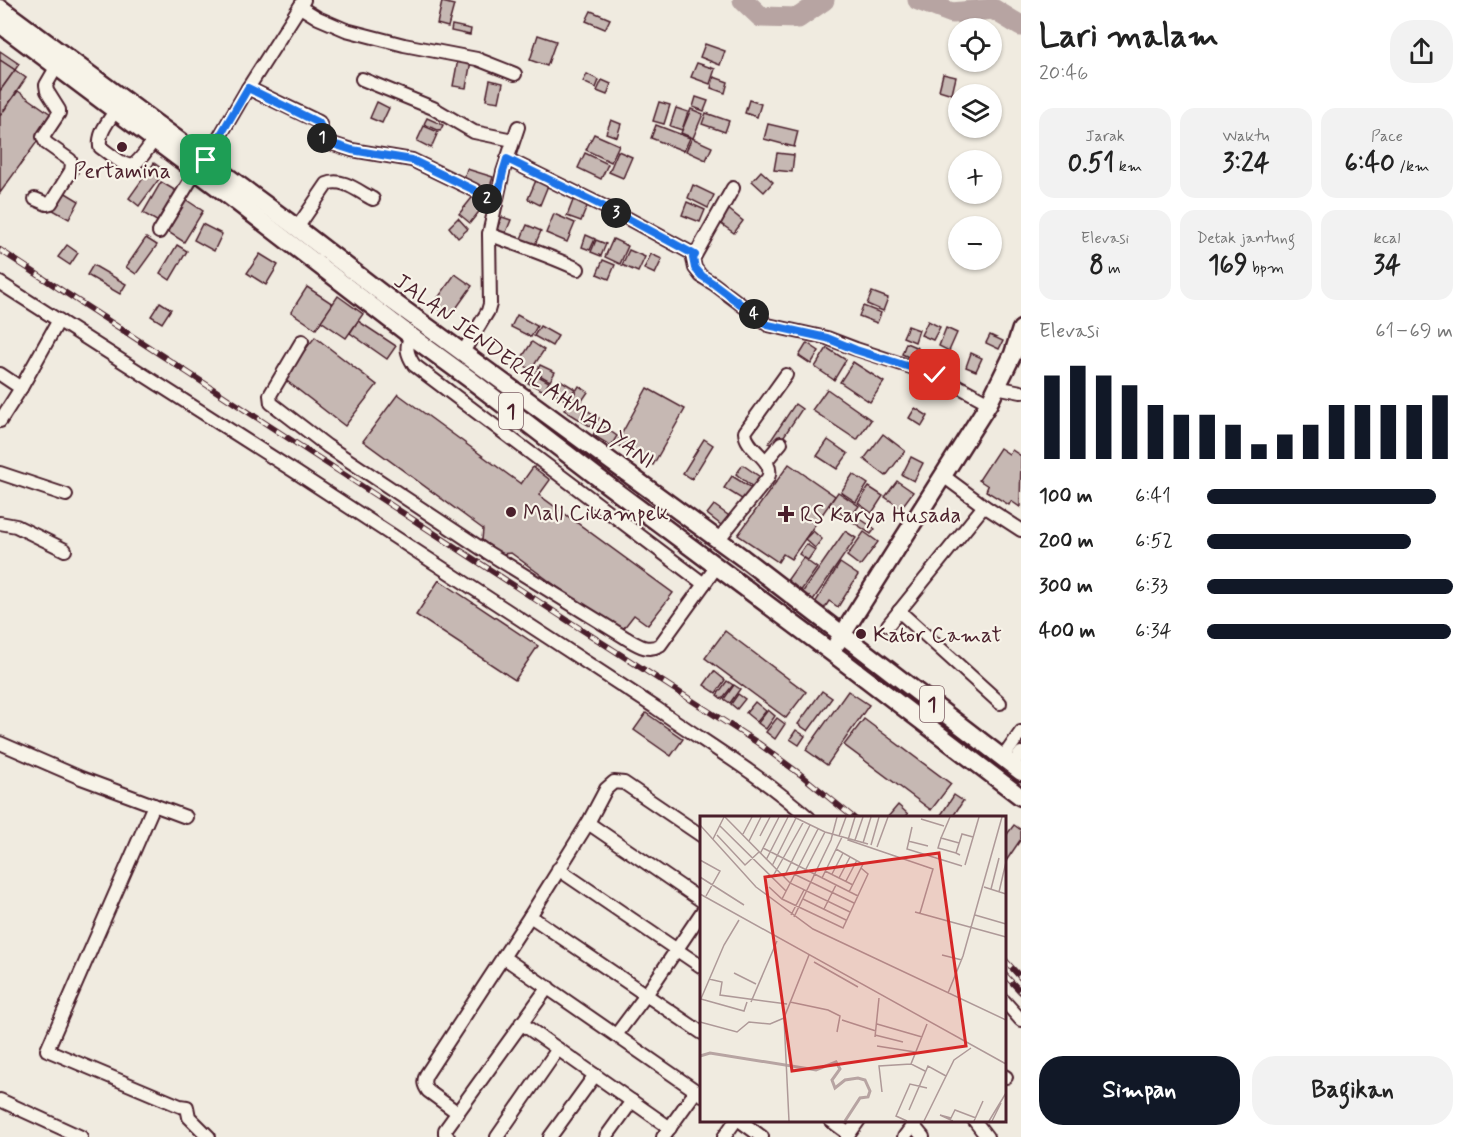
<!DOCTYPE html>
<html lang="id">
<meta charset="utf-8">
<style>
body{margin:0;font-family:Mynerve,sans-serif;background:#f2f2f2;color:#222;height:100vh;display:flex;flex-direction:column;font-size:22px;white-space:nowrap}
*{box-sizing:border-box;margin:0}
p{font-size:20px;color:#767676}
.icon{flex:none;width:33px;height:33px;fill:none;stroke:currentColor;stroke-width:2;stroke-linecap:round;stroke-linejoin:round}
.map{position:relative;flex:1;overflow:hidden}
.drawer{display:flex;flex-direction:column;background:#fff;width:450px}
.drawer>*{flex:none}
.fabs{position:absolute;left:948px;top:18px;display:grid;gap:12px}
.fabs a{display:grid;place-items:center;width:54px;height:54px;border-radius:50%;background:#fff;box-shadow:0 2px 4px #0004;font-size:30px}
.pin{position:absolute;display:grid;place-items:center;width:51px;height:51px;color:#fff;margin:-26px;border-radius:12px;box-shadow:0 3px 9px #0006}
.km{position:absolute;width:30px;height:30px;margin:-15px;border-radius:50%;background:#222;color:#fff;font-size:16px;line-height:30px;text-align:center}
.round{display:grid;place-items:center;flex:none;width:63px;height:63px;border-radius:24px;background:#f2f2f2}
.head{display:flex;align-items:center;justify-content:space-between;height:102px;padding:0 18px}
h1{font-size:33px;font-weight:700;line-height:45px}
.metrics{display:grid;grid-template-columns:repeat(3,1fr);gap:9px;height:102px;padding:6px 18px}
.metrics div{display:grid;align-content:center;border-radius:15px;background:#f2f2f2;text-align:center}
.metrics b{font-size:26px;font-weight:700}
.metrics small{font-size:16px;font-weight:400}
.metrics p{font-size:16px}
.chart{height:168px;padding:12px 18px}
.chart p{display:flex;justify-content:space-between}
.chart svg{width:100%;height:108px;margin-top:6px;stroke:#111827;stroke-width:6}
.primary-button{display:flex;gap:12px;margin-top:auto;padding:12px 18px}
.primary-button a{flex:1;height:69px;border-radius:24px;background:#111827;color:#fff;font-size:24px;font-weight:700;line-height:69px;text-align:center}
.primary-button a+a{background:#f2f2f2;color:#222}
ul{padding:0 18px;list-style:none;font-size:20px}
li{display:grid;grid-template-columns:96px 72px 1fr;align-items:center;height:45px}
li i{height:15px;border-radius:8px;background:#111827}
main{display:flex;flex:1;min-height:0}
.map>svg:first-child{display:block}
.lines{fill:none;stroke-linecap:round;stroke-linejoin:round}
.river{stroke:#b7a4a2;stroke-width:21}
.building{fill:#c6b8b3;stroke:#4a1f2b;stroke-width:1.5}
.minor-casing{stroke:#4a1f2b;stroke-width:16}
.highway-casing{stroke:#4a1f2b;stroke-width:21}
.minor{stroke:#f7f3e8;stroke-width:12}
.highway{stroke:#f7f3e8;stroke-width:16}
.rail-casing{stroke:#4a1f2b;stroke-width:6}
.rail{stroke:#f7f3e8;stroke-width:4;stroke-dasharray:11;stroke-linecap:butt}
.route-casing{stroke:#fff;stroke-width:12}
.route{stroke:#1a73e8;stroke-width:8}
.poi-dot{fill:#4a1f2b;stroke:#f7f3e8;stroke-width:2}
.labels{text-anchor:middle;stroke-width:4.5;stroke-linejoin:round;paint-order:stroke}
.shield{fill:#f7f3e8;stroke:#7e5f64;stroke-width:1.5}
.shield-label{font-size:21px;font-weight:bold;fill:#4a1f2b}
.poi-label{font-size:22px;fill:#4a1f2b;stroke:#f7f3e8;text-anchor:start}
.street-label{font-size:22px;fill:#4a1f2b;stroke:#f7f3e8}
.inset-river{fill:none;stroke:#b7a4a2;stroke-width:3}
.inset-road{fill:none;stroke:#ae9998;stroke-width:1.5}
.view{fill:#d62828;fill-opacity:0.15;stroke:#d62828;stroke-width:3}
.inset-edge{fill:none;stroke:#4a1f2b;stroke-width:3}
</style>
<main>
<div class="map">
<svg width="1021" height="1137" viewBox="0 0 1021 1137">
<rect width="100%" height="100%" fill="#f0ebe0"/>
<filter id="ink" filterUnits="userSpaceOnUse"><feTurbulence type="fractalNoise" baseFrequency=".0167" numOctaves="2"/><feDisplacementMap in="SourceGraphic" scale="12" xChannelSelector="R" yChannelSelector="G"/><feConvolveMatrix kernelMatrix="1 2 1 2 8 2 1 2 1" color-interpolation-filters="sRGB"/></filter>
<g filter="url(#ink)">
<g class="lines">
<g class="river">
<path d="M743,0l18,17 37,1 26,-18"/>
<path d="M918,0l34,13 41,-4 28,17"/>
</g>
</g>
<g class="building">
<path d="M442,2l12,3 -6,22 -11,-3z"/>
<path d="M591,11l19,8 -5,10 -19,-8z"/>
<path d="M452,25l19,4 -1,6 -19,-4z"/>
<path d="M538,35l18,6 -9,25 -17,-6z"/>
<path d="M705,44l20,7 -5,14 -20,-8z"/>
<path d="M0,51l19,13 -4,6 -15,-10z"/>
<path d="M458,59l13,2 -5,27 -13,-2z"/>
<path d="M0,60l15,10 -15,21z"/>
<path d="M697,63l18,6 -5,15 -19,-7z"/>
<path d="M15,70l11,8 -26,38v-25z"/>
<path d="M587,74l12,6 -3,8 -13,-6z"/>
<path d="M943,74l13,3 -4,17 -13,-4z"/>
<path d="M714,77l14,5 -3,11 -14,-5z"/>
<path d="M490,80l13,3 -4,19 -13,-2z"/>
<path d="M602,80l9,4 -4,11 -10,-4z"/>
<path d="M18,91l37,26 -55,76v-77z"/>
<path d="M696,97l12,4 -4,10 -11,-4z"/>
<path d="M749,100l12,4 -4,13 -12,-4z"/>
<path d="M377,102l12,6 -7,15 -12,-5z"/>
<path d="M659,102l11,3 -6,19 -11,-3z"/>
<path d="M676,108l12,4 -6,18 -12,-4z"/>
<path d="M691,109l12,5 -10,24 -12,-5z"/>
<path d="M706,113l23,8 -4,11 -23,-8z"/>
<path d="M427,118l16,7 -3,6 -16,-7z"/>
<path d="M611,120l10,4 -4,13 -11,-4z"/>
<path d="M768,124l30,7 -4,16 -30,-8z"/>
<path d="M656,125l34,13 -6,13 -33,-13z"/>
<path d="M424,126l14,6 -7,16 -14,-7z"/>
<path d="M594,134l25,11 -8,17 -25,-12z"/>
<path d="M692,138l20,9 -6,13 -20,-9z"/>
<path d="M618,151l14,6 -9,21 -14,-6z"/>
<path d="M585,153l23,11 -7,15 -23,-11z"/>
<path d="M777,153l17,2 -2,17 -18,-2z"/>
<path d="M154,163l11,8 -26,35 -10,-8z"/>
<path d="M467,169l26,8 -4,13 -26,-8z"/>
<path d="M761,171l12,11 -9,10 -12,-11z"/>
<path d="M537,178l12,5 -9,22 -12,-6z"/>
<path d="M161,182l17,10 -18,31 -17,-10z"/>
<path d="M693,185l21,10 -6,13 -20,-10z"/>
<path d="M64,192l15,9 -10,18 -16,-9z"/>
<path d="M475,194l11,9 -16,20 -11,-9z"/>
<path d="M574,198l14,6 -7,17 -14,-5z"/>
<path d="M185,199l18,12 -19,31 -19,-12z"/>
<path d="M687,202l18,8 -5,12 -18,-7z"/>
<path d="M727,208l16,13 -9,12 -17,-12z"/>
<path d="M554,214l21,9 -8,19 -21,-9z"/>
<path d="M502,217l9,3 -7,17 -9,-4z"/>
<path d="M458,218l10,11 -10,9 -9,-11z"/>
<path d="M202,224l20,10 -8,17 -20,-11z"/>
<path d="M527,225l14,6 -7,16 -14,-6z"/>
<path d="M586,235l9,4 -5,11 -8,-3z"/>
<path d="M146,238l11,7 -21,29 -10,-7z"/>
<path d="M613,239l15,7 -8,18 -15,-7z"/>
<path d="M596,240l10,4 -5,12 -10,-4z"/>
<path d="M67,245l11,8 -8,12 -12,-8z"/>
<path d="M177,245l10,6 -17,29 -10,-7z"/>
<path d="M629,250l16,7 -7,15 -16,-7z"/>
<path d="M260,254l18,11 -12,20 -19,-12z"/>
<path d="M651,254l11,5 -7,15 -11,-5z"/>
<path d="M603,260l12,5 -6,14 -12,-5z"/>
<path d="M93,265l33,19 -6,10 -33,-19z"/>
<path d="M455,274l17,12 -22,31 -17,-12z"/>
<path d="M307,287l26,17 -17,25 -25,-17z"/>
<path d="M872,292l16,6 -5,13 -16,-7z"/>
<path d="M338,296l25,18 -17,24 -25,-17z"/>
<path d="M160,302l11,7 -9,14 -11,-7z"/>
<path d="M863,306l18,7 -4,10 -18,-7z"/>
<path d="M517,315l20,11 -6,11 -20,-10z"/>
<path d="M358,321l38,25 -9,13 -37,-26z"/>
<path d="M928,321l12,6 -7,13 -12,-5z"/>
<path d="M540,326l18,10 -6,10 -18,-10z"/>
<path d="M908,326l11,4 -4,12 -12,-5z"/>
<path d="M946,328l11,5 -8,18 -10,-5z"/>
<path d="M990,335l13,6 -4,8 -13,-6z"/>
<path d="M315,337l62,48 -32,41 -62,-48z"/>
<path d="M532,342l12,8 -13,20 -12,-8z"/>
<path d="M807,343l12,8 -8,13 -12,-8z"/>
<path d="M906,343l12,5 -5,11 -11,-5z"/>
<path d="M827,348l19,12 -12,20 -19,-13z"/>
<path d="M932,353l10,4 -6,14 -12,-4 5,-11h1z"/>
<path d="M971,353l11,5 -6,13 -10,-4z"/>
<path d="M853,362l31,20 -14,20 -30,-20z"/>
<path d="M540,365l15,7 -5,9 -14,-8z"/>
<path d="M533,373l16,9 -5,9 -16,-8z"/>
<path d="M560,380l15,9 -8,12 -14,-9z"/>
<path d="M579,386l9,6 -9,13 20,13 -6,10 -29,-18z"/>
<path d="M647,388l38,21 -32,56 -37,-21z"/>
<path d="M827,389l44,31 -14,20 -45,-30z"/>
<path d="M398,394l123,90 12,-17 17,13 -11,15 134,98 -25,32 -14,-10 -14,18 -109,-80 -11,1 -18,-14 1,-11 -120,-88z"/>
<path d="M795,404l7,5 -26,39 -7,-5z"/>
<path d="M915,408l13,8 -6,10 -13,-8z"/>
<path d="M600,424l17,12 -6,10 -18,-11z"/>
<path d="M883,434l22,17 -19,25 -22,-17z"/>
<path d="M704,439l9,6 -21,34 -9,-6z"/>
<path d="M828,440l20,14 -11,15 -20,-13z"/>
<path d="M1000,448l9,6 3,-4 9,6 -1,51 -9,-6 -2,4 -23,-14 2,-5 -9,-6z"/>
<path d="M911,457l12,6 -9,18 -12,-6z"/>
<path d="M789,464l46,32 -44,63 -8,-5 -5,8 -40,-27z"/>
<path d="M743,465l17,12 -7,10 -17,-13z"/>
<path d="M853,474l15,10 -12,18 -15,-10z"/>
<path d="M732,476l21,13 -8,12 -21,-13z"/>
<path d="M897,481l16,11 -12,16 -16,-11z"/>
<path d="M869,487l14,9 -11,17 -14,-10z"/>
<path d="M838,492l21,14 -10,13 -20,-14z"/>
<path d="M714,505l18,13 -7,10 -18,-14z"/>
<path d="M856,516l19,13 -4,5 -18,-12z"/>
<path d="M813,531l9,8 -7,9 -10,-9z"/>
<path d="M845,531l11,7 -43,62 -11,-7z"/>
<path d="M864,532l14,10 -18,24 -13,-10z"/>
<path d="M806,544l9,6 -7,10 -9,-6z"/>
<path d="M803,558l14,10 -17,24 -14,-10z"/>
<path d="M840,563l18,12 -20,32 -9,-6 -5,8 -9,-6z"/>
<path d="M439,580l99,66 -23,34 -99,-65z"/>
<path d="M725,631l81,61 -20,26 -81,-60z"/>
<path d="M714,671l11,9 -9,13 -12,-8z"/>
<path d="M727,681l6,4 -11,14 -5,-4z"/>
<path d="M734,685l6,4 -10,14 -6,-4z"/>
<path d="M822,691l10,7 -24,33 -10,-7z"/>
<path d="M848,691l21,14 -42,60 -21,-15z"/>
<path d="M738,694l7,5 -8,10 -6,-5z"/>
<path d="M755,702l11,9 -9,11 -11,-9z"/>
<path d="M768,710l7,6 -9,13 -8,-6z"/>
<path d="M646,713l37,26 -12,17 -37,-26z"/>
<path d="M777,718l8,6 -10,15 -9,-7z"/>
<path d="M864,719l87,65 -20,26 -87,-65z"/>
<path d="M796,730l9,6 -6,9 -9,-6z"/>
<path d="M954,795l9,6 -11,17h-13z"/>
<path d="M898,805l10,9 -3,4h-18z"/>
<path d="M1014,825l7,5v9l-15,22 -2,-23z"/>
</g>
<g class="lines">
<defs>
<g id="minor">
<path d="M300,7l18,11 28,12 58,15 73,14 38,15"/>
<path d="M362,79l71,29 41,24 39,8"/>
<path d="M248,88l71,34 2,5 1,11 5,4 25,8 60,10 62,30 22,14"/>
<path d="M115,111c-7,11 -17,22 -15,36 33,24 30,27 54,-7"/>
<path d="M507,159l118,58 70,38"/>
<path d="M206,160l42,-72 56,-88"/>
<path d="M733,188l-40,71 2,9 6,8 13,8 54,41 59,13 29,11 79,26 12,5 42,23"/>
<path d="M35,199l12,5 4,-1 20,-32 1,-7 -2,-4 -24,-17 -3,-6 16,-24v-3l-12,-19 -1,-6 11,-19"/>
<path d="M297,228l30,-44c15,-7 32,8 46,15"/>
<path d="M159,232l37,-61"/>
<path d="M489,234c30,12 60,21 89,35"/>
<path d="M0,283l297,190 359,235c51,36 106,68 153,110"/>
<path d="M411,336c-6,11 -4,18 3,29l290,219"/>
<path d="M302,341l-32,54 1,8 56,43 155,103 144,89c12,7 21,14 34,7l57,-79"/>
<path d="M463,352l25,-41 2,-7 -1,-70 14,-62 15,-45"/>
<path d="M0,374l21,14"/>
<path d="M996,387l25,5"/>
<path d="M0,421l21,-33 38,-68"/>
<path d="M766,461l15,-18"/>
<path d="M0,473l66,22"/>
<path d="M942,475l42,31 37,24"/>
<path d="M0,523l16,3 49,24"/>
<path d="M718,540l50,-62c8,-19 -22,-27 -23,-46l41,-57"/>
<path d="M899,611l101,92"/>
<path d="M888,625l96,-119"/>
<path d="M0,743l81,35 105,39"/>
<path d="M1002,759l19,-27"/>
<path d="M1012,765l9,-12"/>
<path d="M154,805l-107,245 133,56 7,1 2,10 20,20"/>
<path d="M588,823l114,78"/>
<path d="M558,869l144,98"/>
<path d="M530,916l172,117"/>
<path d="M503,957l199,138"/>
<path d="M1004,1001l17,19"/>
<path d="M521,1023l149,105"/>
<path d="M616,1035l30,-40 56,-83"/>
<path d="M1004,1076l2,1"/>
<path d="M0,1100l81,37"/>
<path d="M458,1113l-30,-22c-4,-6 -5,-9 -2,-16l104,-159 58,-93 18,-34 8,-7 10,1 78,53"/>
<path d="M739,1120l23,17"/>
<path d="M830,1120l19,14"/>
<path d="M909,1120l14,17"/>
<path d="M974,1120l13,17"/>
<path d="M448,1137l-3,-3v-4l103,-143"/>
<path d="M497,1137l61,-88"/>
<path d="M550,1137l45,-62"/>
<path d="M606,1137l26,-36"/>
<path d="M663,1137l33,-46"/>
<path d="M724,1137l12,-17"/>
<path d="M847,1137l12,-17"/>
<path d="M904,1137l9,-12"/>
</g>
<g id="highway">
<path d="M0,8l297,220 87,67 359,263 278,214"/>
<path d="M0,24l216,162 195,150 60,44 138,106 222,166 190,145"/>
<path d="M837,643l152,-240 24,-49 8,-25"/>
</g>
</defs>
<use href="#minor" class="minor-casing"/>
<use href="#highway" class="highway-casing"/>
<use href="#minor" class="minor"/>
<use href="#highway" class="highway"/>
<defs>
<g id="rail">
<path d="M0,250l573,374 185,119 42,31 54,44"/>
<path d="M1004,959l17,19"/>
<path d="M1004,974l17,18"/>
</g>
</defs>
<use href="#rail" class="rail-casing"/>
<use href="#rail" class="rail"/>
</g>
</g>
<g class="lines" filter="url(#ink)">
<defs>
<path id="route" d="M206,160l42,-72 71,35 2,4 1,11 5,4 25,8 60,10 62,30 22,14 7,-32 4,-13 118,58 70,38 -2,3 2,10 7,8 12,8 54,41 59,13 29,12 79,25"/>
</defs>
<use href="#route" class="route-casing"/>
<use href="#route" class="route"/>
</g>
<g class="poi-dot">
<circle cx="122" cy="147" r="6"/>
<circle cx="511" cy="512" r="6"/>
<path d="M783 505h6v6h6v6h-6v6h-6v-6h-6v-6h6z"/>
<circle cx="861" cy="634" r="6"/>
</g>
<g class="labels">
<g class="shield">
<rect x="499" y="393" width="24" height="36" rx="4.5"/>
<rect x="920" y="686" width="24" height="36" rx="4.5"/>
</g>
<g class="shield-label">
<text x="511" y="418">1</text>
<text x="932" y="711">1</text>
</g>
<g class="poi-label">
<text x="122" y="178" text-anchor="middle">Pertamina</text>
<text x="523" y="520">Mall Cikampek</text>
<text x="800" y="522">RS Karya Husada</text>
<text x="873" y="642">Kator Camat</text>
</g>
<g class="street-label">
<text transform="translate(525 370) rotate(36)" y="8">JALAN JENDERAL AHMAD YANI</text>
</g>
</g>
<g transform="translate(700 816)">
<rect width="306" height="306" fill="#f0ebe0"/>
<path class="inset-river" d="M0,240l10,-3 106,17 20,-8 4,7 -8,11 3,8 10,-8 13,-2 7,2 5,11 -2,6 -8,1 -15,23"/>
<path class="inset-road" d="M25,1l65,66 60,29M94,1l31,15 43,12M155,1l-7,23 85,29 -13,44M221,3l23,7M0,9l56,62 57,42 193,91M20,10l66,65M212,11l-5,22 55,17M43,18l9,-17M17,19l28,30 14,-13M60,20l10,-19M139,20l7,-19M241,22l9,-21M13,23l11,-22M155,24l8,-23M49,25l12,-24M208,25l20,5M163,27l8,-26M171,29l8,-28M177,31l11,-30M63,32l95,48M136,33l27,15 -14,28M256,37l-18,-5 3,-10 18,5M60,38l19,-37M260,39l-4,-2 6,-19 11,3M0,44l20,11 -14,25M66,44l22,-43M265,49l14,-48M72,50l24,-48M106,53l19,-37M125,55l28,14M94,58l60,29M132,58l11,-21M0,61l44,28M84,61l26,-52M72,62l32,-57M122,62l20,-41M139,62l11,-21M146,65l11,-21M69,71l13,12 61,29 25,-54 -7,-6M284,71l22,7M291,73l8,-31M299,76l7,-30M0,78l306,170M82,83l36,-70M103,83l43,21M124,93l12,-24M215,96l91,25M91,99l13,-25M275,99l31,9M94,101l37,-77 6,-23M242,139l20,5M114,146l44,25M34,157l22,11M9,163l13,3 -2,13 67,9M248,177l15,-37 39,-139M1,183l43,12 3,-9M0,185l24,-56 15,-25M51,186l26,-61M90,186l38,8 12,6 -3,16M142,204l34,11M0,206l37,10 12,-10 21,2 14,-6M177,208l45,13M175,219l28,7M175,221l4,-39M177,230l38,6M225,255l-14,-7 16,-40M182,276l-3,-26 32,-2M209,294l19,-44 18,10M251,302l-11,-3 13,6M250,304l5,-10 21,8M89,305l-5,-103 25,-63M207,305l-11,-5 14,-32 17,4M224,305l30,-61 17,-12M274,305l9,-20M289,305l17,-28M292,305l9,-18"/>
<path class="view" d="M239,37l27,193 -174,25 -27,-194z"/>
<rect width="306" height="306" class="inset-edge"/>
</g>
</svg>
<div class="fabs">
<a><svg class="icon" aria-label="locate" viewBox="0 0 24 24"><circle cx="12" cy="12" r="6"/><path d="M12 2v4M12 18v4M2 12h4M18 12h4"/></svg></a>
<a><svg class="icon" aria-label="layers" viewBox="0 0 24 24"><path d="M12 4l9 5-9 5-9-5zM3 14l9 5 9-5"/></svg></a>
<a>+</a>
<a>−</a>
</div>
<div class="pin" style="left:206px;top:160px;background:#1e9e55"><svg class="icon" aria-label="arrive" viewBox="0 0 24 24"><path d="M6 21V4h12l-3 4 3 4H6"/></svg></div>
<div class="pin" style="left:935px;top:375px;background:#d93025"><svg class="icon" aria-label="check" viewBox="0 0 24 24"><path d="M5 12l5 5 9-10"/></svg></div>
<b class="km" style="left:322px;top:138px">1</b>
<b class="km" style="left:487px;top:199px">2</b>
<b class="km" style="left:616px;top:213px">3</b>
<b class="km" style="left:754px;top:314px">4</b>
</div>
<section class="drawer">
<div class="head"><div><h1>Lari malam</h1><p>20:46</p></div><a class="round"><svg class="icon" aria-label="share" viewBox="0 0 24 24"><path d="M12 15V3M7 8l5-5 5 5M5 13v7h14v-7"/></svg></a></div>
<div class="metrics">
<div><p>Jarak</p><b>0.51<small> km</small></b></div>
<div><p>Waktu</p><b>3:24</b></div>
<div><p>Pace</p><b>6:40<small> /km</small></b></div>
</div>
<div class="metrics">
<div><p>Elevasi</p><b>8<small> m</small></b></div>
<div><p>Detak jantung</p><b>169<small> bpm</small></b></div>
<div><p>kcal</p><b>34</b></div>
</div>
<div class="chart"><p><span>Elevasi</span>61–69 m</p>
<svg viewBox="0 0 160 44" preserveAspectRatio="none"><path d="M5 44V10M15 44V6M25 44V10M35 44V14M45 44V22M55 44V26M65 44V26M75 44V30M85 44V38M95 44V34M105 44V30M115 44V22M125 44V22M135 44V22M145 44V22M155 44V18"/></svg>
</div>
<ul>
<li><b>100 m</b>6:41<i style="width:93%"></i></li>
<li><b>200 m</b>6:52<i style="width:83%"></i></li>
<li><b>300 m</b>6:33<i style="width:100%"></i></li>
<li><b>400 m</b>6:34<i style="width:99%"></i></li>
</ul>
<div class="primary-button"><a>Simpan</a><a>Bagikan</a></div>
</section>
</main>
